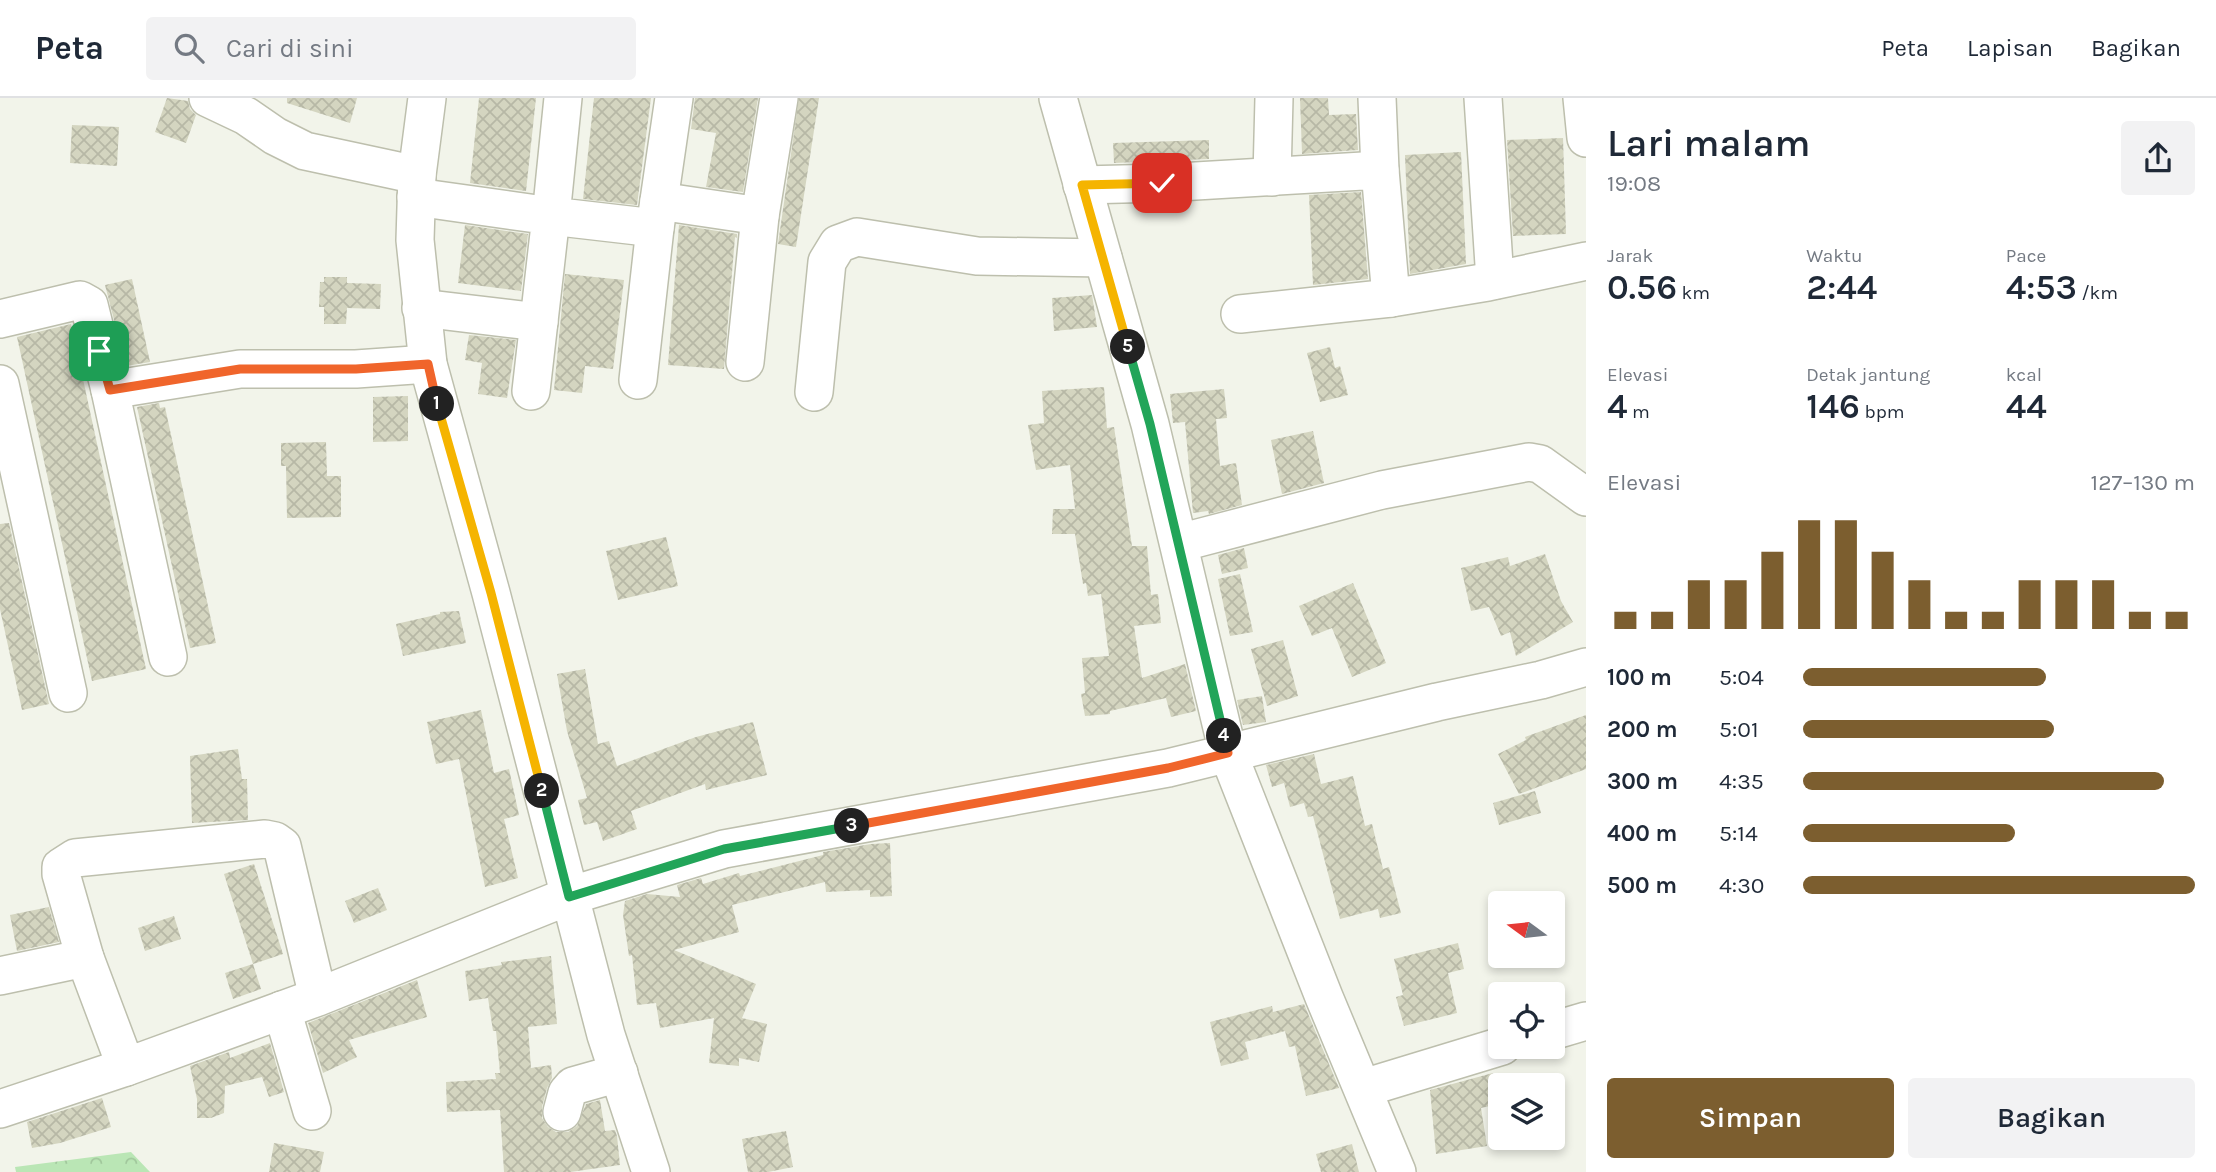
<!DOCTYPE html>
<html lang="id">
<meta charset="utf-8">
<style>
body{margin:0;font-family:Karla,sans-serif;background:#f2f2f3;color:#1f2937;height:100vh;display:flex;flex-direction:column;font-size:26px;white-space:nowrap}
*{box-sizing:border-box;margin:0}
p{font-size:23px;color:#747a83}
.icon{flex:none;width:38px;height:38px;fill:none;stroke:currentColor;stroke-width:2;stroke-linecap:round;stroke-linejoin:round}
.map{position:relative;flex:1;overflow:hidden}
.details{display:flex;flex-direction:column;background:#fff;width:630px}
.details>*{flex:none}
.needle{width:46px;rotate:285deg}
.controls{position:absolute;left:1488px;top:793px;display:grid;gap:14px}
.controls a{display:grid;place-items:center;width:77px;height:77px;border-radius:7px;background:#fff;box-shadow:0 4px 10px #0003;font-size:35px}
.pin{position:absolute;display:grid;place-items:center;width:60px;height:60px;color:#fff;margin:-30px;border-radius:14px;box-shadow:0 4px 10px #0006}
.km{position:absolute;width:35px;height:35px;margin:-18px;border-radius:50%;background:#222;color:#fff;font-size:19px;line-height:35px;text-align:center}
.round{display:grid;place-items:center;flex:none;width:74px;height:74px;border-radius:7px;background:#f2f2f3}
.headline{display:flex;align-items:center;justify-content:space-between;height:119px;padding:0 21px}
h1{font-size:38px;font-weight:600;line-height:52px}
.stats{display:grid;grid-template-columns:repeat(3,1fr);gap:10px;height:119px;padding:7px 21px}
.stats div{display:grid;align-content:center}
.stats b{font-size:35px;font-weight:600}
.stats small{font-size:19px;font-weight:400}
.stats p{font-size:19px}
.chart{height:196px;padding:14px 21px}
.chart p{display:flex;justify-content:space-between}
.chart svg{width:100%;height:126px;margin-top:7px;stroke:#7c5e2f;stroke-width:6}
.primary-button{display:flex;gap:14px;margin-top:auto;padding:14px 21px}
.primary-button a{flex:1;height:80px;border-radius:7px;background:#7c5e2f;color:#fff;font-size:28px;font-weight:600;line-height:80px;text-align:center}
.primary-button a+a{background:#f2f2f3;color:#1f2937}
ul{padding:0 21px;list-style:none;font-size:23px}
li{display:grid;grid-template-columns:112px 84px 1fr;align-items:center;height:52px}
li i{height:18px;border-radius:9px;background:#7c5e2f}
header{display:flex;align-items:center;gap:42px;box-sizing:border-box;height:98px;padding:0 35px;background:#fff;border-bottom:2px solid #e0e1e3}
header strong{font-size:33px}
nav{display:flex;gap:38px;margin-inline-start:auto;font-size:24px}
.search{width:490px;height:63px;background:#f2f2f3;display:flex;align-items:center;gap:18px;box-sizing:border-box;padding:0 24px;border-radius:7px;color:#747a83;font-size:26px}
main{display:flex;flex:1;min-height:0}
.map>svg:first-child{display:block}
.forest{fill:url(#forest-crowns)}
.building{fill:url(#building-cross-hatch)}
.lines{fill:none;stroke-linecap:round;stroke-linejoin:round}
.minor-casing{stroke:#bdbfad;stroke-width:40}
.minor{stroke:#fff;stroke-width:37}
.split-1-casing{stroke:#fff;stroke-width:14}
.split-2-casing{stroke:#fff;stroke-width:14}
.split-3-casing{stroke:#fff;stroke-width:14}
.split-4-casing{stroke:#fff;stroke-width:14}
.split-5-casing{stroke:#fff;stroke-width:14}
.split-6-casing{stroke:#fff;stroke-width:14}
.split-1{stroke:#f0652b;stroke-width:9}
.split-2{stroke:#f5b400;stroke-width:9}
.split-3{stroke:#22a559;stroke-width:9}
.split-4{stroke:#f0652b;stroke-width:9}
.split-5{stroke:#22a559;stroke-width:9}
.split-6{stroke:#f5b400;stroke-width:9}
</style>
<header>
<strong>Peta</strong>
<div class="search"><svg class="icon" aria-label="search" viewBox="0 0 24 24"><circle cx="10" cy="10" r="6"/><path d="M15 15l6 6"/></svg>Cari di sini</div>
<nav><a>Peta</a><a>Lapisan</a><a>Bagikan</a></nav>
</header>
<main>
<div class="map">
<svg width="1586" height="1074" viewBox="0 0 1586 1074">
<defs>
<pattern id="forest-crowns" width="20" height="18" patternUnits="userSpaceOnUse" patternTransform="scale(1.75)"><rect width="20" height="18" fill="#bae6b5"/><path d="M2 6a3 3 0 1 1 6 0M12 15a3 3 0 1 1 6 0" fill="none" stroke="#a1c79c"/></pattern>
<pattern id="building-cross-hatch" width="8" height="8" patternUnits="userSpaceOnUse" patternTransform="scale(1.75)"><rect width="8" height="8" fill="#d4d5c0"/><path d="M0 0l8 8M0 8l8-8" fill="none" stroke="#b7b8a6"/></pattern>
</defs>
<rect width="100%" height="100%" fill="#f2f4ea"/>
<path class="forest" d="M131,1054l19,20h-134l-1,-5z"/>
<g class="building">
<path d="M167,0l21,3 2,8 6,6 -10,28 -31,-11z"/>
<path d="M287,0h70l-7,25 -63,-20z"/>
<path d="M479,0h57l-10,93 -56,-8z"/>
<path d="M594,0h57l-14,107 -54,-6z"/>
<path d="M695,0h63l-15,94 -37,-5 10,-54 -25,-4z"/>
<path d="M799,0h20l-23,149 -18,-3z"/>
<path d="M1300,0h28l1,17 27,-1 2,36 -56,4z"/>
<path d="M72,27l47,2 -2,39 -47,-3z"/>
<path d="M1563,40l3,96 -53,2 -6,-96z"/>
<path d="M1209,42v19l-95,4 -1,-20z"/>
<path d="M1461,54l5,112 -56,10 -5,-119z"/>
<path d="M1361,94l7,87 -55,6 -4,-90z"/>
<path d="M465,127l63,9 -7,57 -63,-8z"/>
<path d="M679,127l58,9v4l-2,-1 -11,132 -56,-4z"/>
<path d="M565,176l59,6 -11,89 -28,-3 -3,27 -28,-3z"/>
<path d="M324,179h23v6l34,1 -1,25 -33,-1 -1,16h-22v-17h-5l1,-25h4z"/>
<path d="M132,181l18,83 -24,4 -21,-81z"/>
<path d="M1092,197l5,32 -43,4 -2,-33z"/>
<path d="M71,226l75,345 -54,12 -75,-344z"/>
<path d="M469,237l47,5 -9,58 -29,-4 4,-31 -17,-3z"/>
<path d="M1330,249l5,21 5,-2 8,29 -28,7 -13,-49z"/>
<path d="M1104,289l3,41 7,-1 18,119h15l4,49 7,-1 3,29 -27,3 8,52 43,-14 11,47 -25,6 -5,-19 -56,13v3l-25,2 -4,-22 4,-1 -3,-35 27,-2 -8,-62 -13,2 -2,-13 -3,1 -8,-50h-23l1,-25h22l-5,-44 -34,5 -8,-45 16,-2 -2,-32z"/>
<path d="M1224,291l3,29 -11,1 4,47 16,-3 6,42 -33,9 -1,-3 -15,2 -8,-91 -12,1 -3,-29z"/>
<path d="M408,298v45l-35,1v-45z"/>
<path d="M159,305l1,5 5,-1 51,236 -26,5 -53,-241z"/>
<path d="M1313,333l11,52 -42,11 -11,-54z"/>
<path d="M326,344l1,34h14v41l-54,1 -1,-52h-5v-23z"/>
<path d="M9,425l40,181 -27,6 -22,-101v-85z"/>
<path d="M666,439l12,49 -60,14 -12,-49z"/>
<path d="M1244,450l4,20 -26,6 -4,-19z"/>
<path d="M1545,456l16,47 12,21 -57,34 -6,-24 -9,4 -12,-29 -18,4 -10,-43 47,-11 2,9z"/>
<path d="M1240,476l13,58 -23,4 -12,-57z"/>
<path d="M1353,485l33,80 -34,14 -20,-49 -20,8 -13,-30z"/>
<path d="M459,513l7,32 -63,13 -7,-32 44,-10v-2z"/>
<path d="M1283,542l15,56 -31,10 -16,-57z"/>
<path d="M585,571l13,75 11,-3 8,25 79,-29 57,-15 14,53 -61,15 -1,-6 -74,27 6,18 -34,12 -6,-19 -13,3 -6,-25 9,-2 -20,-67 -10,-57z"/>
<path d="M1262,598l4,26 -23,3 -6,-25z"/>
<path d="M481,612l13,63 15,-4 10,46 -15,4 14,59 -33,9 -26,-128 -23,5 -9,-42z"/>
<path d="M1586,617v54l-67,25 -21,-40 28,-14 -1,-3z"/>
<path d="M238,651l4,30h5l1,41 -56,3 -2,-67z"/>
<path d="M1314,656l7,30 32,-8 12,50 7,-2 11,45 6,-2 12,46 -21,5 -2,-9 -38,10 -27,-103 -5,1 -4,-14 -14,4 -6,-24 -12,4 -6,-22z"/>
<path d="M1535,693l6,22 -42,12 -6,-22z"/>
<path d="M890,745l2,53 -22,1v-7l-44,2 -1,-10 -93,23 7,27 -65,18 82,34 -14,34 25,6 -8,38 -20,-4v8l-30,-3 5,-45 -54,10 -4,-25 -19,2 -5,-50 -3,1 -6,-41 2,-14 22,-7 33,3 -3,-12 24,-7 2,6 36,-11 1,3 83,-21v-3l48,-8z"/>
<path d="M254,766l29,90 -30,10 -29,-90z"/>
<path d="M378,790l9,22 -33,13 -9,-22z"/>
<path d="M49,809l10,35 -42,9 -7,-36z"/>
<path d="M174,818l7,23 -36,12 -7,-23z"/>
<path d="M1458,845l6,26 -16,4 9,40 -53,13 -8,-29 7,-2 -9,-36z"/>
<path d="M551,858l6,68 -29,3 3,41 20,-3 1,13 -5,10 -5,19v11l6,9 8,5h12l9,-6 9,-22 14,-4 5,31 10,-1 2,6 3,29 -50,7h-66l-4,-62 -53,2 -1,-30 50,-3 -1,-6h5l-4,-42h-3l-5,-33 -19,3 -4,-30 37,-6 -1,-3z"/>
<path d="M253,866l8,25 -28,10 -8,-26z"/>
<path d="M417,882l10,37 -78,23 8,17 -34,16 -15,-50z"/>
<path d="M1304,906l35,84 -33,8 -11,-50 -6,1 -4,-16 -40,11 4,17 -28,7 -11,-44 62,-16 1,6z"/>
<path d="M270,945l14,49 -15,5 -7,-20 -37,9 -1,27 -13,5h-14v-19l-7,-33 39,-14 1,6z"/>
<path d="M1493,975l6,31 -18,4 6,38 -51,8 -6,-64z"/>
<path d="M102,1000l9,29 -51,16 -28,5 -5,-26z"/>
<path d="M786,1033l7,36 -25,5h-20l-6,-33z"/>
<path d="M274,1045l50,9 -4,20h-51z"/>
<path d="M1352,1046l7,28h-38l-5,-18z"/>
</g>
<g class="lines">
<defs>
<g id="minor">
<path d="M208,0l38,18 29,20 30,15 112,24"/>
<path d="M427,0l-10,77 -2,65 13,124 63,229 115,442 45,137"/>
<path d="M563,0l-12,118 104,12 19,-130"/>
<path d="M1058,0l92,326 78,329 96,244 73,175"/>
<path d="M1377,0l3,72"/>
<path d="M1483,0l12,182"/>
<path d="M1582,0l4,40"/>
<path d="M1272,79l2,-79"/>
<path d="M1082,87l80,-2 218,-13 11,128 -151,16"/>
<path d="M416,99l135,19 -20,175"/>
<path d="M659,103l101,15 19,-118"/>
<path d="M1391,200l97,-16 98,-21"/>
<path d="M421,210l118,14"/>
<path d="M0,221l80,-19 9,5 21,85"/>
<path d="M745,264l15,-146"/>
<path d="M638,282l17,-152"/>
<path d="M0,286l68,309"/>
<path d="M814,294l13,-130 11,-18 19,-7 120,19 126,2"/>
<path d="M1179,445l203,-53 147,-28 11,2 46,33"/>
<path d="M168,559l-58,-267 130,-21h116l72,-5"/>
<path d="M0,878l85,-18"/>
<path d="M318,899l-36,-151 -7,-5 -10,-2 -190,19 -14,9v7l24,84 41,109 192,-70 251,-101 155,-47 444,-81 269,-66 104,-22 45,-13"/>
<path d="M282,912l30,101"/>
<path d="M1552,933l34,-10"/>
<path d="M1364,990l138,-42"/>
<path d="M0,1011l126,-42"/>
<path d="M562,1014l5,-19 6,-7 46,-13"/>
</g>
</defs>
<use href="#minor" class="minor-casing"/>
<use href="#minor" class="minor"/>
</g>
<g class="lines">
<defs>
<path id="split-1" d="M99,253l11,39 130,-21h116l72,-5 9,40"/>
<path id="split-2" d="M437,306l54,189 51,198"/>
<path id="split-3" d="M542,693l27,106 155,-48 128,-23"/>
<path id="split-4" d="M852,728l316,-58 60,-15 -4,-17"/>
<path id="split-5" d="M1128,249l22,77 74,312"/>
<path id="split-6" d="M1128,249l-46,-162 80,-2"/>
</defs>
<use href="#split-1" class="split-1-casing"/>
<use href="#split-2" class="split-2-casing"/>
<use href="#split-3" class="split-3-casing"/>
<use href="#split-4" class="split-4-casing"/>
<use href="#split-5" class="split-5-casing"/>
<use href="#split-6" class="split-6-casing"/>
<use href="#split-1" class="split-1"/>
<use href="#split-2" class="split-2"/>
<use href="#split-3" class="split-3"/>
<use href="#split-4" class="split-4"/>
<use href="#split-5" class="split-5"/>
<use href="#split-6" class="split-6"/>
</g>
</svg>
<div class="controls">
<a><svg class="needle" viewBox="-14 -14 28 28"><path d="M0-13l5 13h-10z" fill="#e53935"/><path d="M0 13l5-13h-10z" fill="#747a83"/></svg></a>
<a><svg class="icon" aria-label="locate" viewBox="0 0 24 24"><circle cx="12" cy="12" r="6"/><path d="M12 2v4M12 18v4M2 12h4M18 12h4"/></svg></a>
<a><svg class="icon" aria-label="layers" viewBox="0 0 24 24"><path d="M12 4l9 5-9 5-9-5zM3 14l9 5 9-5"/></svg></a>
</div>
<div class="pin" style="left:99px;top:253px;background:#1e9e55"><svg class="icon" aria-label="arrive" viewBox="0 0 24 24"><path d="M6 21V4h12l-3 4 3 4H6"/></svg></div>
<div class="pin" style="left:1162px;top:85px;background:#d93025"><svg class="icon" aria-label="check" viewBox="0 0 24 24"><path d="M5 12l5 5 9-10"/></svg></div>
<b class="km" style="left:437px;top:306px">1</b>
<b class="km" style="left:542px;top:693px">2</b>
<b class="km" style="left:852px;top:728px">3</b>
<b class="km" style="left:1224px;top:638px">4</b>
<b class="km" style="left:1128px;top:249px">5</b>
</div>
<section class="details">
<div class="headline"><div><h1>Lari malam</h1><p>19:08</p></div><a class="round"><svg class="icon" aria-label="share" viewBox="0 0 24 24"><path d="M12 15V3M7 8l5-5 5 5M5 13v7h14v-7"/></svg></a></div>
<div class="stats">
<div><p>Jarak</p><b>0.56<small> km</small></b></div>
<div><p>Waktu</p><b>2:44</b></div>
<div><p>Pace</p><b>4:53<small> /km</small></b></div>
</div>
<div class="stats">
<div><p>Elevasi</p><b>4<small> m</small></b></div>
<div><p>Detak jantung</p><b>146<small> bpm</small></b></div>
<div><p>kcal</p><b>44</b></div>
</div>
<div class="chart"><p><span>Elevasi</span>127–130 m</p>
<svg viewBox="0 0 160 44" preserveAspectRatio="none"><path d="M5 44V38M15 44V38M25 44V27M35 44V27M45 44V17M55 44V6M65 44V6M75 44V17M85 44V27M95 44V38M105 44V38M115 44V27M125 44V27M135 44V27M145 44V38M155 44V38"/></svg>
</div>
<ul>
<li><b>100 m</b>5:04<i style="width:62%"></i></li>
<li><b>200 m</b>5:01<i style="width:64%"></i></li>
<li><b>300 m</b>4:35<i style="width:92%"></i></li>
<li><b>400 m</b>5:14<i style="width:54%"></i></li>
<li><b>500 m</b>4:30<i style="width:100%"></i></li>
</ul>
<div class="primary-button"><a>Simpan</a><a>Bagikan</a></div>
</section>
</main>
